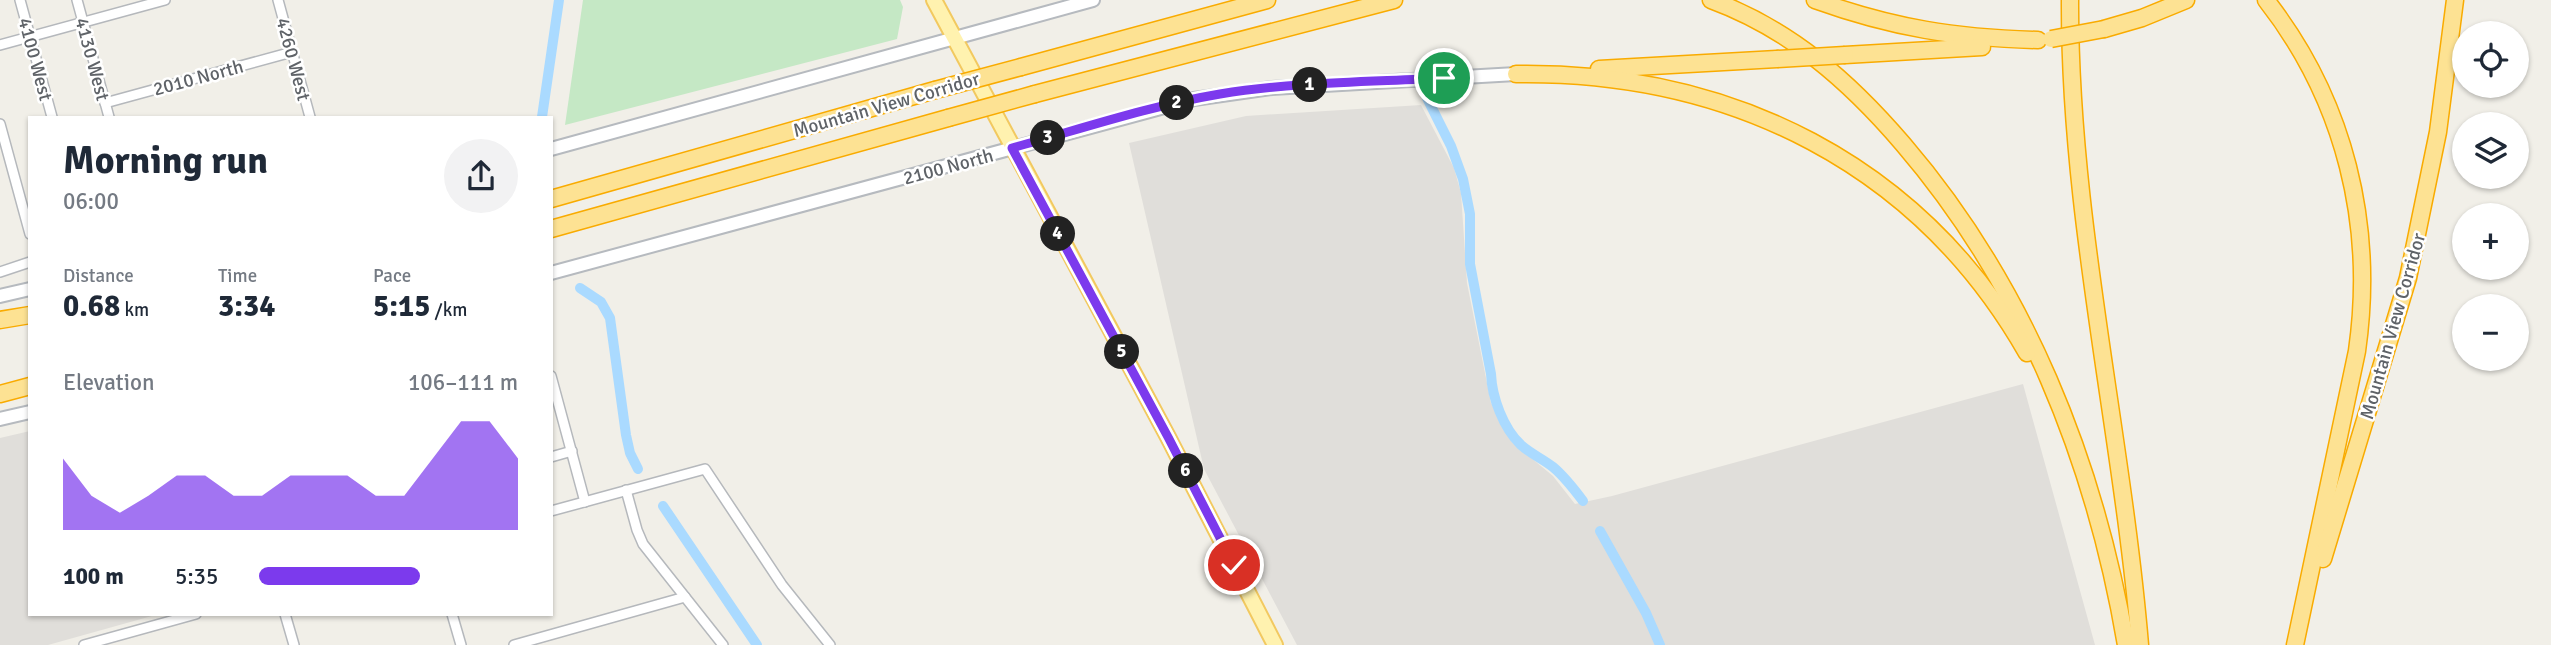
<!DOCTYPE html>
<meta charset="utf-8">
<style>
body{margin:0;font-family:Signika,sans-serif;background:#f2f2f3;color:#1f2937;height:100vh;display:flex;flex-direction:column;font-size:26px;white-space:nowrap}
*{box-sizing:border-box;margin:0}
p{font-size:23px;color:#747a83}
.icon{flex:none;width:38px;height:38px;fill:none;stroke:currentColor;stroke-width:2;stroke-linecap:round;stroke-linejoin:round}
.map{position:relative;flex:1;overflow:hidden}
.details{position:absolute;left:28px;top:116px;width:525px;height:500px;display:flex;flex-direction:column;background:#fff;border-radius:0px;box-shadow:0 2px 5px #0004}
.details>*{flex:none}
.buttons{position:absolute;left:2452px;top:21px;display:grid;gap:14px}
.buttons a{display:grid;place-items:center;width:77px;height:77px;border-radius:50%;background:#fff;box-shadow:0 2px 5px #0004;font-size:35px}
.pin{position:absolute;display:grid;place-items:center;width:60px;height:60px;color:#fff;margin:-30px;border:4px solid #fff;border-radius:50%;box-shadow:0 2px 7px #0007}
.km{position:absolute;width:35px;height:35px;margin:-18px;border-radius:50%;background:#222;color:#fff;font-size:19px;line-height:35px;text-align:center}
.round{display:grid;place-items:center;flex:none;width:74px;height:74px;border-radius:37px;background:#f2f2f3}
.headline{display:flex;align-items:center;justify-content:space-between;height:119px;padding:0 35px}
h1{font-size:38px;font-weight:800;line-height:52px}
.figures{display:grid;grid-template-columns:repeat(3,1fr);gap:10px;height:119px;padding:7px 35px}
.figures div{display:grid;align-content:center}
.figures b{font-size:30px;font-weight:800}
.figures small{font-size:19px;font-weight:400}
.figures p{font-size:19px}
.chart{height:196px;padding:14px 35px}
.chart p{display:flex;justify-content:space-between}
.chart svg{width:100%;height:126px;margin-top:7px;fill:#7c3aed;opacity:.7}
ul{padding:0 35px;list-style:none;font-size:23px}
li{display:grid;grid-template-columns:112px 84px 1fr;align-items:center;height:52px}
li i{height:18px;border-radius:9px;background:#7c3aed}
.map>svg:first-child{display:block}
.industrial{fill:#e0deda}
.green{fill:#c5e8c5}
.lines{fill:none;stroke-linecap:round;stroke-linejoin:round}
.canal{stroke:#aadaff;stroke-width:10}
.street-casing{stroke:#b5b8bc;stroke-width:12}
.secondary-casing{stroke:#b6babf;stroke-width:16}
.primary-casing{stroke:#f2c960;stroke-width:18}
.highway-casing{stroke:#f9ab00;stroke-width:19}
.street{stroke:#fff;stroke-width:9}
.secondary{stroke:#fff;stroke-width:12}
.primary{stroke:#fff2af;stroke-width:14}
.highway{stroke:#fde293;stroke-width:16}
.highway-bridge-casing{stroke:#f9ab00;stroke-width:19;stroke-linecap:butt}
.highway-bridge{stroke:#fde293;stroke-width:16}
.route-casing{stroke:#fff;stroke-width:14}
.route{stroke:#7c3aed;stroke-width:9}
.labels{text-anchor:middle;stroke-width:5;stroke-linejoin:round;paint-order:stroke}
.street-label{font-size:19px;fill:#5f6368;stroke:#fff}
</style>
<div class="map">
<svg width="2551" height="645" viewBox="0 0 2551 645">
<rect width="100%" height="100%" fill="#f1efe8"/>
<g class="industrial">
<path d="M1421,105l33,63 7,25 6,90 24,120 21,39 41,34 22,28 37,-8 411,-112 72,261h-798l-93,-176 -75,-326 117,-27z"/>
<path d="M30,431v183h129l-111,31h-48v-207z"/>
</g>
<path class="green" d="M583,0h317l3,7 -6,32 -332,86z"/>
<g class="lines">
<g class="canal">
<path d="M1427,98l24,48 12,33 7,35v50l21,110c1,23 12,54 30,71 10,9 22,14 32,22 12,10 21,22 30,34"/>
<path d="M542,117l17,-117"/>
<path d="M580,288l21,14 9,16 16,117 4,18 8,16"/>
<path d="M663,506l94,139"/>
<path d="M1600,531l46,82 14,32"/>
</g>
<defs>
<g id="street">
<path d="M20,0l32,117"/>
<path d="M77,0l32,117"/>
<path d="M278,0l32,117"/>
<path d="M0,45l165,-45"/>
<path d="M105,103l187,-51"/>
<path d="M0,124l30,110"/>
<path d="M0,272l30,-10"/>
<path d="M551,376l34,126"/>
<path d="M551,457l21,-6"/>
<path d="M626,490l11,40 6,14 80,101"/>
<path d="M551,511l154,-42 77,116 48,60"/>
<path d="M285,614l9,31"/>
<path d="M452,614l9,31"/>
<path d="M84,645l112,-31"/>
<path d="M514,645l171,-48"/>
</g>
<g id="secondary">
<path d="M551,149l542,-149"/>
<path d="M551,273l643,-174 78,-11 244,-14"/>
<path d="M0,296l30,-7"/>
<path d="M0,419l30,-7"/>
</g>
<path id="primary" d="M934,0l234,437 107,208"/>
<g id="highway">
<path d="M1711,0c79,29 138,81 192,144 122,142 192,318 223,501"/>
<path d="M1815,0c78,28 141,38 223,40"/>
<path d="M2070,0c-1,217 52,430 70,645"/>
<path d="M2266,0c79,101 109,225 91,351l-62,294"/>
<path d="M2104,29l38,-11 44,-18"/>
<path d="M1845,55l137,-8"/>
<path d="M1021,67l246,-67"/>
<path d="M1599,69l178,-10"/>
<path d="M1516,74c215,-3 403,90 511,279"/>
<path d="M1035,94l359,-94"/>
<path d="M551,199l384,-109"/>
<path d="M551,229l397,-111"/>
<path d="M0,320l30,-5"/>
<path d="M0,394l30,-8"/>
<path d="M2323,559l85,-281 30,-146 17,-132"/>
</g>
</defs>
<use href="#street" class="street-casing"/>
<use href="#secondary" class="secondary-casing"/>
<use href="#primary" class="primary-casing"/>
<use href="#highway" class="highway-casing"/>
<use href="#street" class="street"/>
<use href="#secondary" class="secondary"/>
<use href="#primary" class="primary"/>
<use href="#highway" class="highway"/>
<defs>
<g id="highway-bridge">
<path d="M2051,39l53,-10"/>
<path d="M1777,59l68,-4"/>
<path d="M935,90l86,-23"/>
<path d="M948,118l87,-24"/>
</g>
</defs>
<use href="#highway-bridge" class="highway-bridge-casing"/>
<use href="#highway-bridge" class="highway-bridge"/>
</g>
<g class="lines">
<defs>
<path id="route" d="M1234,565l-66,-128 -156,-289c69,-19 137,-42 208,-54 73,-12 150,-12 224,-16"/>
</defs>
<use href="#route" class="route-casing"/>
<use href="#route" class="route"/>
</g>
<g class="labels">
<g class="street-label">
<text transform="translate(36 59) rotate(75)" y="7">4100 West</text>
<text transform="translate(93 59) rotate(75)" y="7">4130 West</text>
<text transform="translate(294 59) rotate(75)" y="7">4260 West</text>
<text transform="translate(198 77) rotate(-15)" y="7">2010 North</text>
<text transform="translate(886 104) rotate(-16)" y="7">Mountain View Corridor</text>
<text transform="translate(948 166) rotate(-15)" y="7">2100 North</text>
<text transform="translate(2392 326) rotate(-74)" y="7">Mountain View Corridor</text>
</g>
</g>
</svg>
<div class="buttons">
<a><svg class="icon" aria-label="locate" viewBox="0 0 24 24"><circle cx="12" cy="12" r="6"/><path d="M12 2v4M12 18v4M2 12h4M18 12h4"/></svg></a>
<a><svg class="icon" aria-label="layers" viewBox="0 0 24 24"><path d="M12 4l9 5-9 5-9-5zM3 14l9 5 9-5"/></svg></a>
<a>+</a>
<a>−</a>
</div>
<div class="pin" style="left:1444px;top:78px;background:#1e9e55"><svg class="icon" aria-label="arrive" viewBox="0 0 24 24"><path d="M6 21V4h12l-3 4 3 4H6"/></svg></div>
<div class="pin" style="left:1234px;top:565px;background:#d93025"><svg class="icon" aria-label="check" viewBox="0 0 24 24"><path d="M5 12l5 5 9-10"/></svg></div>
<b class="km" style="left:1310px;top:85px">1</b>
<b class="km" style="left:1177px;top:103px">2</b>
<b class="km" style="left:1048px;top:138px">3</b>
<b class="km" style="left:1058px;top:234px">4</b>
<b class="km" style="left:1122px;top:352px">5</b>
<b class="km" style="left:1186px;top:471px">6</b>
<section class="details">
<div class="headline"><div><h1>Morning run</h1><p>06:00</p></div><a class="round"><svg class="icon" aria-label="share" viewBox="0 0 24 24"><path d="M12 15V3M7 8l5-5 5 5M5 13v7h14v-7"/></svg></a></div>
<div class="figures">
<div><p>Distance</p><b>0.68<small> km</small></b></div>
<div><p>Time</p><b>3:34</b></div>
<div><p>Pace</p><b>5:15<small> /km</small></b></div>
</div>
<div class="chart"><p><span>Elevation</span>106–111 m</p>
<svg viewBox="0 0 160 44" preserveAspectRatio="none"><path d="M0 44V19L10 32L20 38L30 32L40 25L50 25L60 32L70 32L80 25L90 25L100 25L110 32L120 32L130 19L140 6L150 6L160 19V44z"/></svg>
</div>
<ul>
<li><b>100 m</b>5:35<i style="width:62%"></i></li>
</ul>
</section>
</div>
